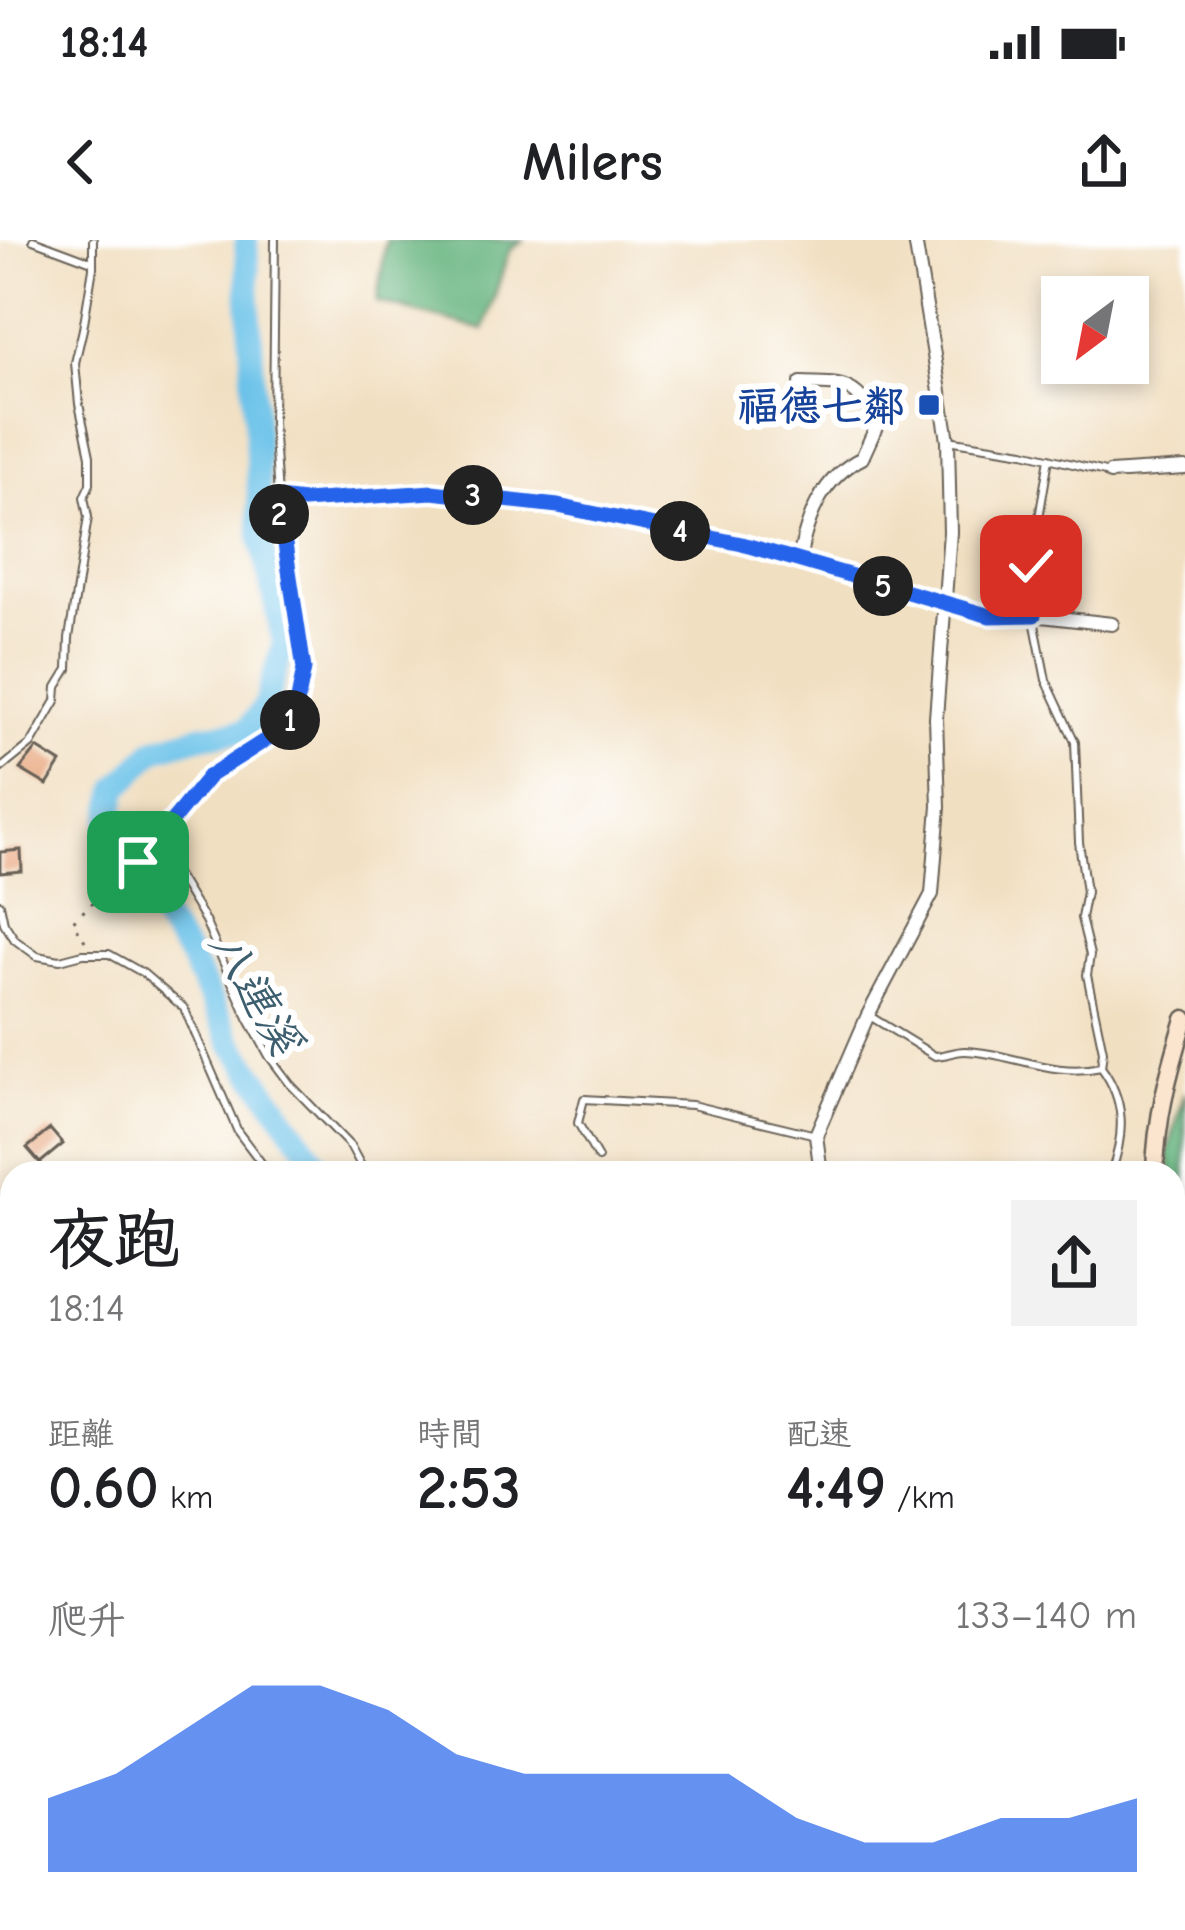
<!DOCTYPE html>
<html lang="zh-TW">
<meta charset="utf-8">
<style>
body{margin:0;font-family:"Comic Neue","LXGW WenKai TC",sans-serif;background:#f2f2f2;color:#202124;height:100vh;display:flex;flex-direction:column;font-size:45px;white-space:nowrap}
*{box-sizing:border-box;margin:0}
p{font-size:39px;color:#757577}
.icon{flex:none;width:66px;height:66px;fill:none;stroke:currentColor;stroke-width:2;stroke-linecap:round;stroke-linejoin:round}
.map{position:relative;flex:1;overflow:hidden}
.side{position:absolute;left:0px;top:921px;width:1185px;height:771px;display:flex;flex-direction:column;background:#fff;border-radius:36px 36px 0 0;box-shadow:0 6px 18px #0003}
.side>*{flex:none}
.needle{width:78px;rotate:212deg}
.fabs{position:absolute;left:1041px;top:36px;display:grid;gap:24px}
.fabs a{display:grid;place-items:center;width:108px;height:108px;border-radius:0px;background:#fff;box-shadow:0 6px 18px #0003;font-size:60px}
.pin{position:absolute;display:grid;place-items:center;width:102px;height:102px;color:#fff;margin:-51px;border-radius:24px;box-shadow:0 6px 18px #0006}
.km{position:absolute;width:60px;height:60px;margin:-30px;border-radius:50%;background:#222;color:#fff;font-size:33px;line-height:60px;text-align:center}
.round{display:grid;place-items:center;flex:none;width:126px;height:126px;border-radius:0px;background:#f2f2f2}
.overview{display:flex;align-items:center;justify-content:space-between;height:204px;padding:0 48px}
h1{font-size:66px;font-weight:700;line-height:90px}
.stats{display:grid;grid-template-columns:repeat(3,1fr);gap:18px;height:204px;padding:12px 48px}
.stats div{display:grid;align-content:center}
.stats b{font-size:60px;font-weight:700}
.stats small{font-size:33px;font-weight:400}
.stats p{font-size:33px}
.chart{height:336px;padding:24px 48px}
.chart p{display:flex;justify-content:space-between}
.chart svg{width:100%;height:216px;margin-top:12px;fill:#2563eb;opacity:.7}
.status{display:flex;justify-content:space-between;align-items:center;height:84px;padding:0 60px;background:#fff;direction:ltr}
.status svg{height:33px;fill:currentColor}
header{display:flex;justify-content:space-between;align-items:center;height:156px;padding:0 48px;background:#fff;font-size:54px;font-weight:700}
.map>svg:first-child{display:block}
.forest{fill:#66b47e;stroke:#41684d;stroke-width:3}
.lines{fill:none;stroke-linecap:round;stroke-linejoin:round}
.river{stroke:#6cc2e9;stroke-width:24}
.building{fill:#e69e71}
.service-casing{stroke:#676056;stroke-width:10}
.minor-casing{stroke:#676056;stroke-width:16}
.secondary-casing{stroke:#676056;stroke-width:21}
.path{stroke:#676056;stroke-width:3;stroke-dasharray:3 9;stroke-linecap:butt}
.service{stroke:#fff;stroke-width:6}
.minor{stroke:#fff;stroke-width:12}
.secondary{stroke:#fbe5cf;stroke-width:16}
.route-casing{stroke:#fff;stroke-width:24}
.route{stroke:#2563eb;stroke-width:15}
.transit-dot{fill:#1a4fb4;stroke:#fff;stroke-width:4.5}
.labels{text-anchor:middle;stroke-width:12;stroke-linejoin:round;paint-order:stroke}
.transit-label{font-size:42px;font-weight:bold;fill:#164399;stroke:#fff;text-anchor:end}
.water-label{font-size:45px;font-style:italic;fill:#3c5e6e;stroke:#fff}
</style>
<div class="status"><b>18:14</b><svg viewBox="0 0 49 12"><path d="M0 12V9h3v3zM5 12V6h3v6zM10 12V3h3v9zM15 12V0h3v12zM26 1h20v11H26zM47 4h2v5h-2z"/></svg></div>
<header><svg class="icon" aria-label="back" viewBox="0 0 24 24"><path d="M15 5l-7 7 7 7"/></svg>Milers<svg class="icon" aria-label="share" viewBox="0 0 24 24"><path d="M12 15V3M7 8l5-5 5 5M5 13v7h14v-7"/></svg></header>
<div class="map">
<svg width="1185" height="1690" viewBox="0 0 1185 1690">
<rect width="100%" height="100%" fill="#fff"/>
<filter id="ink" filterUnits="userSpaceOnUse"><feTurbulence type="fractalNoise" baseFrequency=".00833" numOctaves="2"/><feDisplacementMap in="SourceGraphic" scale="24" xChannelSelector="R" yChannelSelector="G"/><feConvolveMatrix kernelMatrix="1 2 1 2 8 2 1 2 1" color-interpolation-filters="sRGB"/></filter>
<filter id="wash" filterUnits="userSpaceOnUse"><feTurbulence type="fractalNoise" baseFrequency=".004" numOctaves="4" result="noise"/><feDisplacementMap in="SourceGraphic" scale="48" xChannelSelector="R" yChannelSelector="G"/><feGaussianBlur stdDeviation="2.7" result="paint"/><feColorMatrix in="noise" values="0 0 0 0 0 0 0 0 0 0 0 0 0 0 0 0 0 1.4 0 .05"/><feComposite in="paint" operator="in"/></filter>
<g filter="url(#wash)">
<rect width="100%" height="100%" fill="#f1dfc1"/>
<g class="forest">
<path d="M386,0h137l-14,11 -25,79 -107,-28z"/>
<path d="M1185,852v264h-1l-11,-9v-67l11,-67 -17,-58z"/>
<path d="M1185,1438v252h-23l4,-10h7v-132l10,-25 -10,-12v-68z"/>
<path d="M523,1680h237l-6,10h-226z"/>
</g>
<g class="lines">
<g class="river">
<path d="M246,0l15,297 23,107 -18,59 -19,28 -43,4 -49,14 -37,39 -9,38 9,42 33,35 39,55 42,85 92,130"/>
<path d="M497,1680l3,10"/>
</g>
</g>
<g id="blocks">
<g class="building">
<path d="M37,508l24,15 -14,22 -27,-16z"/>
<path d="M21,610l1,21 -22,2v-21z"/>
<path d="M50,889l13,15 -23,19 -13,-15z"/>
</g>
</g>
</g>
<g filter="url(#ink)">
<use href="#blocks" fill-opacity="0" stroke="#676056" stroke-width="3"/>
<g class="lines">
<defs>
<g id="service">
<path d="M33,0l59,22"/>
<path d="M275,0l-2,182 6,89 26,158 -9,40 -10,18 -77,50 -21,21 -22,32 5,35 34,56 43,97 21,38 21,28 61,63 14,26"/>
<path d="M948,200l76,12 85,21"/>
<path d="M1049,218l-18,108 2,49 13,65 29,62 4,100 7,50 -5,26 9,37 -3,20 16,76 -2,16c25,34 24,67 10,106"/>
<path d="M0,529l31,-25 25,-43 1,-14 11,-18 1,-31 19,-121 -4,-20 6,-13v-28l-11,-52 -4,-41 8,-34 10,-61v-28"/>
<path d="M0,664l4,19 11,17 22,16 23,4 23,-6h26l34,19 41,35 54,124 31,41"/>
<path d="M868,775l67,41c10,0 20,-5 29,-5 47,1 88,27 137,16"/>
<path d="M598,918l-20,-35 6,-24 108,6 124,30"/>
<path d="M476,1680l3,10"/>
<path d="M1040,1690l1,-10"/>
</g>
<g id="minor">
<path d="M1110,233l75,-5"/>
<path d="M278,258l26,3 128,-9 126,13 184,39 248,71h43l79,9"/>
<path d="M799,320c8,-43 23,-82 63,-102l15,-33c-20,-43 -32,-41 -76,-42"/>
<path d="M821,933l-5,-38 52,-120 64,-121 7,-88 -3,-88 14,-186 -2,-92 -33,-200"/>
<path d="M1173,1268h12"/>
</g>
<g id="secondary">
<path d="M1155,933c1,-55 14,-102 30,-154"/>
<path d="M893,1680l3,10"/>
</g>
</defs>
<use href="#service" class="service-casing"/>
<use href="#minor" class="minor-casing"/>
<use href="#secondary" class="secondary-casing"/>
<path class="path" d="M85,701l-12,-20 65,-59 19,-22"/>
<use href="#service" class="service"/>
<use href="#minor" class="minor"/>
<use href="#secondary" class="secondary"/>
</g>
</g>
<g class="lines" filter="url(#ink)">
<defs>
<path id="route" d="M138,622l71,-86 77,-49 10,-18 8,-40 -26,-171 26,3 128,-9 126,14 184,38 248,72 44,-1 -3,-49"/>
</defs>
<use href="#route" class="route-casing"/>
<use href="#route" class="route"/>
</g>
<rect class="transit-dot" x="917" y="153" width="24" height="24" rx="6"/>
<g class="labels">
<g class="transit-label">
<text x="905" y="180">福德七鄰</text>
</g>
<g class="water-label">
<text transform="translate(256 752) rotate(59)" y="16">八連溪</text>
</g>
</g>
</svg>
<div class="fabs">
<a><svg class="needle" viewBox="-14 -14 28 28"><path d="M0-13l5 13h-10z" fill="#e53935"/><path d="M0 13l5-13h-10z" fill="#757577"/></svg></a>
</div>
<div class="pin" style="left:138px;top:622px;background:#1e9e55"><svg class="icon" aria-label="arrive" viewBox="0 0 24 24"><path d="M6 21V4h12l-3 4 3 4H6"/></svg></div>
<div class="pin" style="left:1031px;top:326px;background:#d93025"><svg class="icon" aria-label="check" viewBox="0 0 24 24"><path d="M5 12l5 5 9-10"/></svg></div>
<b class="km" style="left:290px;top:480px">1</b>
<b class="km" style="left:279px;top:274px">2</b>
<b class="km" style="left:473px;top:255px">3</b>
<b class="km" style="left:680px;top:291px">4</b>
<b class="km" style="left:883px;top:346px">5</b>
<section class="side">
<div class="overview"><div><h1>夜跑</h1><p>18:14</p></div><a class="round"><svg class="icon" aria-label="share" viewBox="0 0 24 24"><path d="M12 15V3M7 8l5-5 5 5M5 13v7h14v-7"/></svg></a></div>
<div class="stats">
<div><p>距離</p><b>0.60<small> km</small></b></div>
<div><p>時間</p><b>2:53</b></div>
<div><p>配速</p><b>4:49<small> /km</small></b></div>
</div>
<div class="chart"><p><span>爬升</span>133–140 m</p>
<svg viewBox="0 0 160 44" preserveAspectRatio="none"><path d="M0 44V29L10 24L20 15L30 6L40 6L50 11L60 20L70 24L80 24L90 24L100 24L110 33L120 38L130 38L140 33L150 33L160 29V44z"/></svg>
</div>
</section>
</div>
